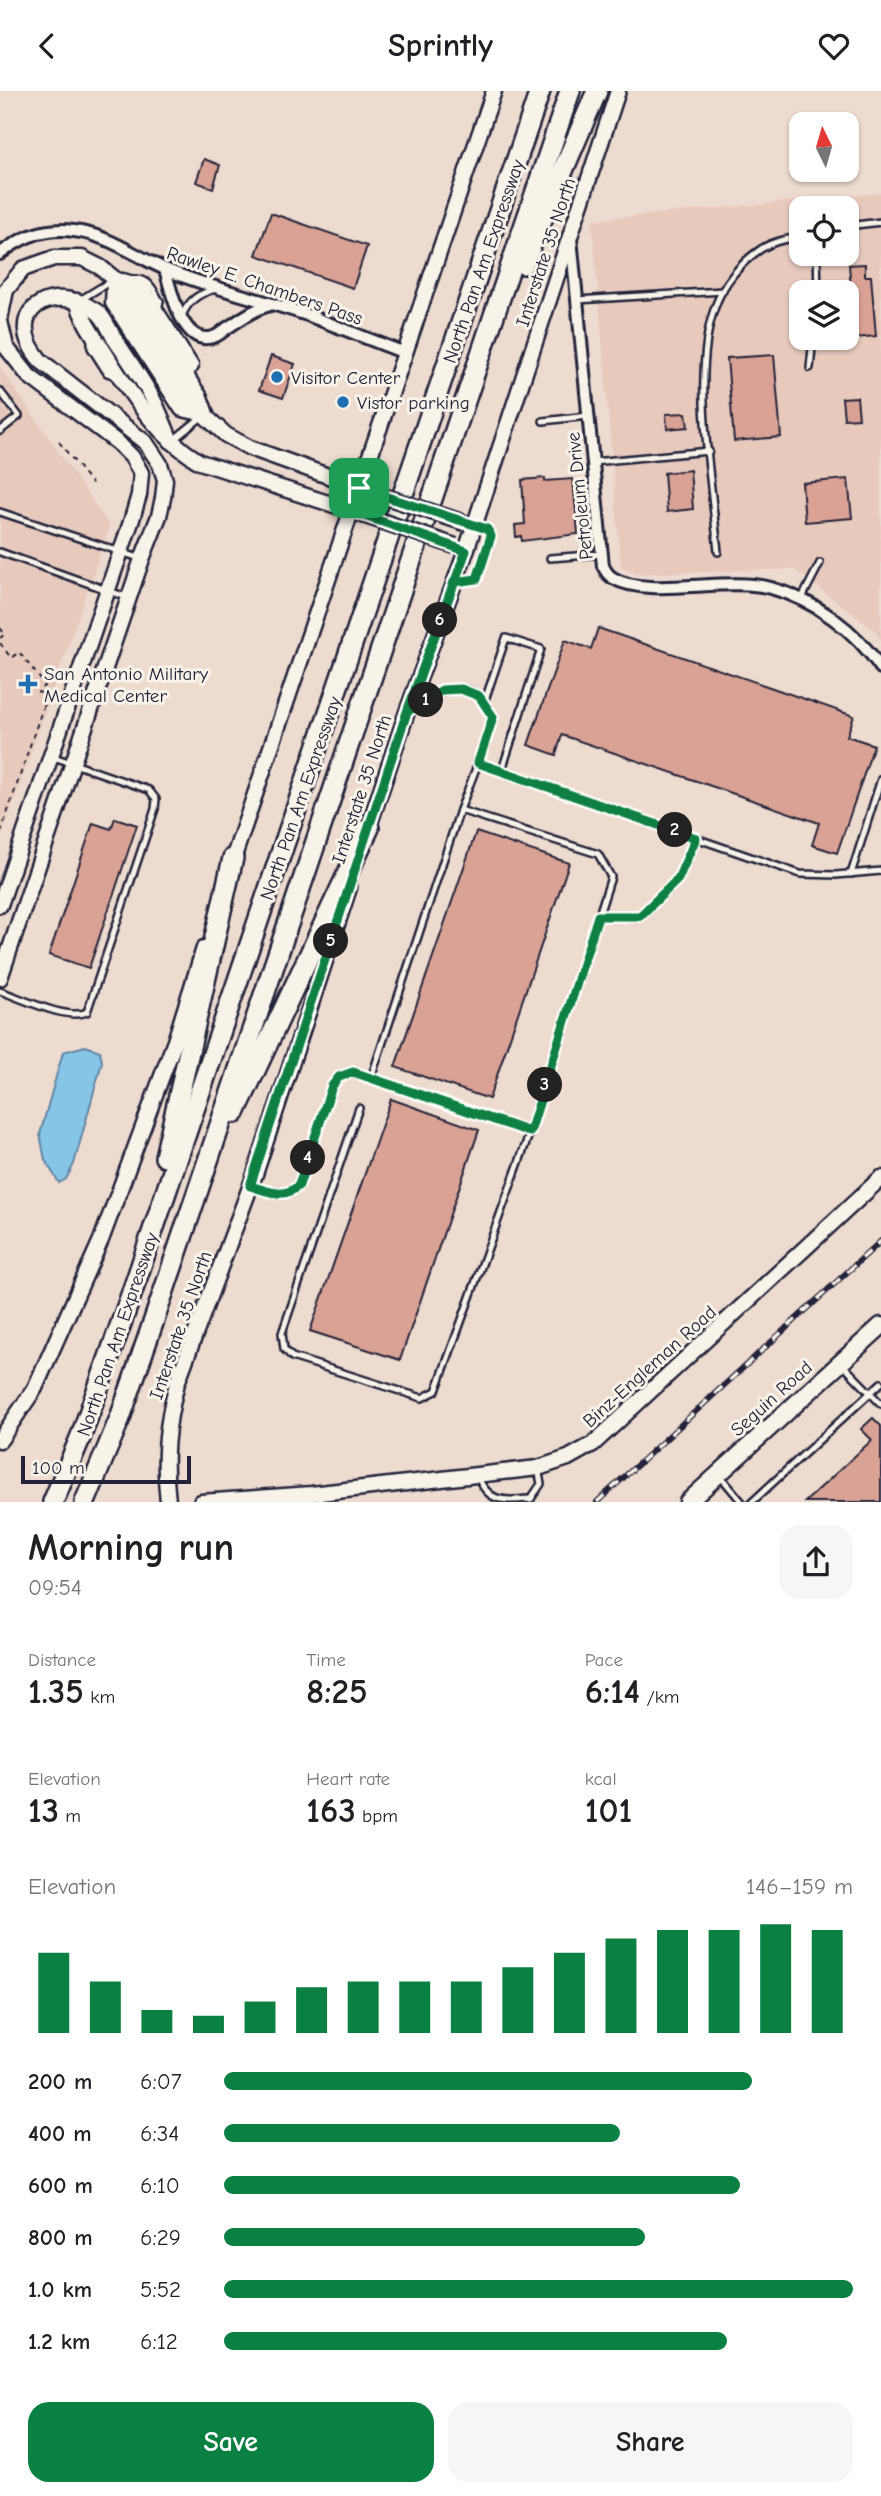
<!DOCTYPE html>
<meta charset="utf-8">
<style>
body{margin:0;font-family:"Comic Neue",sans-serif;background:#f6f6f6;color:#202124;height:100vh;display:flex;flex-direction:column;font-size:26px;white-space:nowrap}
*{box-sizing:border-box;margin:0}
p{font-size:23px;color:#757577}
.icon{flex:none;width:38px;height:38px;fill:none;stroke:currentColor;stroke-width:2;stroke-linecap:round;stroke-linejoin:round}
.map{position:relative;height:1411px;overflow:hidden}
.sheet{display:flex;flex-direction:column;background:#fff;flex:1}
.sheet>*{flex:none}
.needle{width:46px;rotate:355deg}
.tools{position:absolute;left:789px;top:21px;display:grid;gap:14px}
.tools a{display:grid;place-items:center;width:70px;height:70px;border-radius:14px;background:#fff;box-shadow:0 2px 5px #0004;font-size:35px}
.scale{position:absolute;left:21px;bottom:18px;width:170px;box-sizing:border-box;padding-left:7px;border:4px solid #22223b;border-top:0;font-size:19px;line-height:24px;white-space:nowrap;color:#22223b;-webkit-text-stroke:5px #f7f3e8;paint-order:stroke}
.pin{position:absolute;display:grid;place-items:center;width:60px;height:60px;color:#fff;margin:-30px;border-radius:14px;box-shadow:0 4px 10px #0006}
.km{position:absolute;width:35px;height:35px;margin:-18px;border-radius:50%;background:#222;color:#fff;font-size:19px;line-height:35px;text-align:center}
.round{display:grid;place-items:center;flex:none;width:74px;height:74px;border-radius:21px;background:#f6f6f6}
.summary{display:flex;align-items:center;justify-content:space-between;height:119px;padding:0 28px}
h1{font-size:38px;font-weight:700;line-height:52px}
.stats{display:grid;grid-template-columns:repeat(3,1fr);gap:10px;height:119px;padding:7px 28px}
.stats div{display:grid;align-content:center}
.stats b{font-size:35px;font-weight:700}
.stats small{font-size:19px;font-weight:400}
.stats p{font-size:19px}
.chart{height:196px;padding:14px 28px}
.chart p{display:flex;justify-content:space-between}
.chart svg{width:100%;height:126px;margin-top:7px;stroke:#0b8043;stroke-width:6}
.action{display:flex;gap:14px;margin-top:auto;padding:14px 28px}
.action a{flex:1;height:80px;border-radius:21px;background:#0b8043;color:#fff;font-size:28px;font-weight:700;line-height:80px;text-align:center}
.action a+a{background:#f6f6f6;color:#202124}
ul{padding:0 28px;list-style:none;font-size:23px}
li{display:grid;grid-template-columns:112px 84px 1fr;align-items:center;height:52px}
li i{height:18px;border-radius:9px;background:#0b8043}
header{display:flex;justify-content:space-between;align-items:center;height:91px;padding:0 28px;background:#fff;font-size:32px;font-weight:700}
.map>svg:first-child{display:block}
.built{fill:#e8cabd;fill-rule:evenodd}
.water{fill:#87c5e7;stroke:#5f84a2;stroke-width:2}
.building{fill:#daa294;stroke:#22223b;stroke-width:2}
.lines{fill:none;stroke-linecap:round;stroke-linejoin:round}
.lane-casing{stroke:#22223b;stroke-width:10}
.street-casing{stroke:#22223b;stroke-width:16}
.secondary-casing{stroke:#22223b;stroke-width:19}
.primary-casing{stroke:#22223b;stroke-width:21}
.highway-casing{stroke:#22223b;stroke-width:24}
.path{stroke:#22223b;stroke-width:2;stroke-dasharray:5 5;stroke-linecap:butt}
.lane{stroke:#f7f3e8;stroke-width:5}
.street{stroke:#f7f3e8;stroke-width:10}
.secondary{stroke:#f7f3e8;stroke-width:14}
.primary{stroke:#f7f3e8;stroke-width:16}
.highway{stroke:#f7f3e8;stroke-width:19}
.rail-casing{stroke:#22223b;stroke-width:6}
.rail{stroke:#f7f3e8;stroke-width:3.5;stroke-dasharray:10;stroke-linecap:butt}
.secondary-bridge-casing{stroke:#22223b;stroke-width:19;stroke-linecap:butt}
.secondary-bridge{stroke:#f7f3e8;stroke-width:14}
.route-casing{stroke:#fff;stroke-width:14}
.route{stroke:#0b8043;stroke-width:9}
.poi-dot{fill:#1f6fb2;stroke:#f7f3e8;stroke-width:2.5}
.labels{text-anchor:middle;stroke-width:6;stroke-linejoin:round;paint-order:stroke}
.street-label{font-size:19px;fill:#22223b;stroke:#f7f3e8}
.poi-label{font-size:19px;fill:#22223b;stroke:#f7f3e8;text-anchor:start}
</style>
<header><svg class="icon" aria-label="back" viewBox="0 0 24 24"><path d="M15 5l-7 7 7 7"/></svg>Sprintly<svg class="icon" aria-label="heart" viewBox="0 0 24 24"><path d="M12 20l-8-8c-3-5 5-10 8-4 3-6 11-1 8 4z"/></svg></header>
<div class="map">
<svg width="881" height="1411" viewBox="0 0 881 1411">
<rect width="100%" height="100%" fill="#eedbcf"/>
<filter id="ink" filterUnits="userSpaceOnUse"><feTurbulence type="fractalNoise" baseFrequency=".0143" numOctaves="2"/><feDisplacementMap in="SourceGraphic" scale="14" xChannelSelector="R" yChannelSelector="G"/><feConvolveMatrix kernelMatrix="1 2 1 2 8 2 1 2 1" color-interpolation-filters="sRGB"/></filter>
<g filter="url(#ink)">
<g class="built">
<path d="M881,102v447l-6,-9 -81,-62 -157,5 -16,-7 -29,-347zM802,117h45v46h-45zM802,201h45v46h-45z"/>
<path d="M0,276l110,159 -110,316z"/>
</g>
<path class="water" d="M85,955l15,5 2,11 -28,102 -8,15 -7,4 -14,-23 -5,-26 23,-82z"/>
<g class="building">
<path d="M204,68l16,6 -7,23 -17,-6z"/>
<path d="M271,122l96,33 -14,42 -97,-33z"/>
<path d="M865,173v12h6l5,60 -21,2 -6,-73z"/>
<path d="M774,264l7,82 -47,4 -7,-83z"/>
<path d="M271,265l24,8 -12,34 -24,-8z"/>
<path d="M857,306l2,21 -15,1 -2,-21z"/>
<path d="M686,322l2,14 -21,2 -1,-15z"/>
<path d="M690,379l3,39 -26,3 -3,-39z"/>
<path d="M545,387v3l28,-2 5,55 -56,7 -1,-5 -5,1 -1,-12 10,-1 -3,-44z"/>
<path d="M848,388l4,39 -47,4 -3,-39z"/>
<path d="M598,537l256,88 -7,20 27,9 -37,108 -25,-8 7,-22 -257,-88 -6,20 -28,-10 37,-105 26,9z"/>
<path d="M115,727l22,7 -48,143 -40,-13 44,-132 18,6z"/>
<path d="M476,741l93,31 -80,236 -94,-32z"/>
<path d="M391,1008l88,31 -79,230 -90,-29z"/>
<path d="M873,1327l8,8v76h-76l67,-62 -11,-11z"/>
</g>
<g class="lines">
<defs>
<g id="lane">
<path d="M847,135l34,-4"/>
<path d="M817,163l1,38"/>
<path d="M134,188c15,-1 19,10 26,22l-2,9"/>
<path d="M80,209l31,-19"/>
<path d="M577,209l146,-9"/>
<path d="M182,225c7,-17 18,-23 34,-27"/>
<path d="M91,249v8l16,25 9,3"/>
<path d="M810,277l3,-30"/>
<path d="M0,300l19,25 -19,15"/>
<path d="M543,330l45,-5"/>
<path d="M172,350l31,-25"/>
<path d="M593,371l116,-11"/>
<path d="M0,421l142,47"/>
<path d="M0,461l129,46"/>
<path d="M718,461c-6,-68 -27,-182 -3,-245 8,-23 26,-45 46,-58 12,-8 27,-10 41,-13"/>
<path d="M550,467l52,-4"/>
<path d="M457,490l20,-2 14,-43 -4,-7 -10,-3"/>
<path d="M801,509l19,-37"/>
<path d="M484,612l22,-65 35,11 -39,121"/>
<path d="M411,619c19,-13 49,-34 70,-12 4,6 8,13 12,19l-15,46 322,111 36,1 45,-4"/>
<path d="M460,719l18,-47"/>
<path d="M851,783l30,-95"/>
<path d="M598,825h43l38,-37 18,-41"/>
<path d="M0,900c21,7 67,30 87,21l68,-203 1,-10 -7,-9 -98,-34"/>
<path d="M359,1017l-77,225 2,16 8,8 130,41 14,-7 94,-259"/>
<path d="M253,1096c17,5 32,12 46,-2l33,-99 7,-9 14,-5 177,60 81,-255 -13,-23 -138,-44 -89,268"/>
<path d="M843,1274l38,39"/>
<path d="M477,1384c11,27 23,26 54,24"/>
<path d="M721,1386l21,25"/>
<path d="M530,1409l11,-16 -3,-16"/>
<path d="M752,1411l129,-119"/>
</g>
<g id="street">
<path d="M571,147l32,328c3,5 4,9 10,12 35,21 113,-2 158,10 44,12 85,43 110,80"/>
<path d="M0,163c21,-17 46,-27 74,-23 37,4 64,28 98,41 45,18 92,28 138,44 31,12 63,25 95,37"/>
<path d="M165,178c6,21 17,78 48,68 5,-1 10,-6 14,-9 14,-9 27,-19 43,-23"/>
</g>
<g id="secondary">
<path d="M115,188l8,19 69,106 34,31 24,13 117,42"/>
<path d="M123,190l17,5 51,80"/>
<path d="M114,193l-1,19 69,106 19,4"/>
<path d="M77,210c7,23 16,33 28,52 26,42 52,83 95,109l159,51"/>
<path d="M0,228l6,-29 17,-21 31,-11h28l18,9 31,25 69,105 6,17"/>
<path d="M0,230l6,26 23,29 89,67 14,14 9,16 -2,22 -7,24 -132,386"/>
<path d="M366,744l41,-123 59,-161 152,-460"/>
<path d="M231,774l263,-774"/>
<path d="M0,887l142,-419 17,-43 4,-18 2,-18 -5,-16 -14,-21 -105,-82c-41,-47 9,-82 55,-50 8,5 13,18 18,27 12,18 24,35 35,54 9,15 15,33 22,49"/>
<path d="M0,1349l35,-52 66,-148 74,-199 29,-93"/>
<path d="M168,1411c-5,-44 -2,-76 9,-119l78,-209 94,-286"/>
<path d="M201,1411l110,-8 227,-26 30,-10 25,-14 288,-266"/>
</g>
<path id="primary" d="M688,1411l193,-176"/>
<g id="highway">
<path d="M523,173l74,-173"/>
<path d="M235,1022l134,-285"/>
<path d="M165,1066l68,-299"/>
<path d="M53,1411l28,-66 48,-135 411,-1210"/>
<path d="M85,1411l35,-84 32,-92 418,-1235"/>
</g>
</defs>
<use href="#lane" class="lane-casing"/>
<use href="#street" class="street-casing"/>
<use href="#secondary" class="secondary-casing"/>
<use href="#primary" class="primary-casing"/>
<use href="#highway" class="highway-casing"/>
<g class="path">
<path d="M59,351l33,42"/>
<path d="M0,537l5,6 -5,4"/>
<path d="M0,552l11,15 8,-6 26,33 -7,7 9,3 -47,140"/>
</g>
<use href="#lane" class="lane"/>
<use href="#street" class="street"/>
<use href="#secondary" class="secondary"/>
<use href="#primary" class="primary"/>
<use href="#highway" class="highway"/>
<defs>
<path id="rail" d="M597,1411l284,-261"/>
</defs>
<use href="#rail" class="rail-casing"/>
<use href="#rail" class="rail"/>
<defs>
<g id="secondary-bridge">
<path d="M368,400l97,32"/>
<path d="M360,423l95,32"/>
</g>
</defs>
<use href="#secondary-bridge" class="secondary-bridge-casing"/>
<use href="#secondary-bridge" class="secondary-bridge"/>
</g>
</g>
<g class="lines" filter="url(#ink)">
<defs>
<path id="route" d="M359,397l-8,23 115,40 -59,161 35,-22 19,-1 18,7 14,21 -15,46 218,75 -18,41 -38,37h-42l-68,216 -177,-60 -14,5 -7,9 -33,99c-15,15 -31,6 -49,1l157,-474 47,-130 23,-3 14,-43 -4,-7 -128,-41"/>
</defs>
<use href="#route" class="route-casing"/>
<use href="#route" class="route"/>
</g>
<g class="poi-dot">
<circle cx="277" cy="286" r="7"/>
<circle cx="343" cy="311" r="7"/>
<path d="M24.5 582.5h7v7h7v7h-7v7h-7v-7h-7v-7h7z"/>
</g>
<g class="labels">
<g class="street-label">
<text transform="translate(545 161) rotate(-72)" y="7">Interstate 35 North</text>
<text transform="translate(483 170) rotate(-71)" y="7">North Pan Am Expressway</text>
<text transform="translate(265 194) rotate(19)" y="7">Rawley E. Chambers Pass</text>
<text transform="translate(579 405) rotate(-96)" y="7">Petroleum Drive</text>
<text transform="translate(361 698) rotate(-72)" y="7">Interstate 35 North</text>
<text transform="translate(300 707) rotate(-71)" y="7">North Pan Am Expressway</text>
<text transform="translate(180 1234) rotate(-71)" y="7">Interstate 35 North</text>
<text transform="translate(117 1243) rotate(-71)" y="7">North Pan Am Expressway</text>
<text transform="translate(649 1275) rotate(-42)" y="7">Binz-Engleman Road</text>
<text transform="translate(771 1307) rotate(-42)" y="7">Seguin Road</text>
</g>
<g class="poi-label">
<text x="291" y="293">Visitor Center</text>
<text x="357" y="318">Vistor parking</text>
<text x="44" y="589">San Antonio Military<tspan x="44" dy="22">Medical Center</tspan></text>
</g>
</g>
</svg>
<div class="tools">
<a><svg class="needle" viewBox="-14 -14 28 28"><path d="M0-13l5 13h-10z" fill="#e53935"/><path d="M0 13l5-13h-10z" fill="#757577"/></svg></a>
<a><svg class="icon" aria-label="locate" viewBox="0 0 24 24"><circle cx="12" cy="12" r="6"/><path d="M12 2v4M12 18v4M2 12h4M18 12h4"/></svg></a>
<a><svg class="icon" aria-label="layers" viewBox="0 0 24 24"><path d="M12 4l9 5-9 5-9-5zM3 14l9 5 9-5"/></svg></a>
</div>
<div class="scale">100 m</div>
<div class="pin" style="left:359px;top:397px;background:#1e9e55"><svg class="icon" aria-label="arrive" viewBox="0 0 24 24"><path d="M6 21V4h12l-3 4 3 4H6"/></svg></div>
<b class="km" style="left:426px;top:609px">1</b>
<b class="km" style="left:675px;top:739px">2</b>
<b class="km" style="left:545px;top:994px">3</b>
<b class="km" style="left:308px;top:1067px">4</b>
<b class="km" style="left:331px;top:850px">5</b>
<b class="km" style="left:440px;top:529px">6</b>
</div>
<section class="sheet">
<div class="summary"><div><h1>Morning run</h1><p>09:54</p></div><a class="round"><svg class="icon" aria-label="share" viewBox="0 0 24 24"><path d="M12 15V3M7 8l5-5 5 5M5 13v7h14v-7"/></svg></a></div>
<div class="stats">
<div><p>Distance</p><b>1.35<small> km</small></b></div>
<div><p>Time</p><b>8:25</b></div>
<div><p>Pace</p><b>6:14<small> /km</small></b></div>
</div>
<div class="stats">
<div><p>Elevation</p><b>13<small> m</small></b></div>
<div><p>Heart rate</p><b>163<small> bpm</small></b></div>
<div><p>kcal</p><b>101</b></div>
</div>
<div class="chart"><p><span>Elevation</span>146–159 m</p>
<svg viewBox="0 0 160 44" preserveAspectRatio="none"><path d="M5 44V16M15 44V26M25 44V36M35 44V38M45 44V33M55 44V28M65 44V26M75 44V26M85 44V26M95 44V21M105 44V16M115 44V11M125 44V8M135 44V8M145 44V6M155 44V8"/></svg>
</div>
<ul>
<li><b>200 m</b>6:07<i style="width:84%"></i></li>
<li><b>400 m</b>6:34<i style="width:63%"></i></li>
<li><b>600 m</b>6:10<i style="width:82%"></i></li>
<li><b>800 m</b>6:29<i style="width:67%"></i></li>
<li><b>1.0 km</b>5:52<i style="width:100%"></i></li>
<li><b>1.2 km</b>6:12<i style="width:80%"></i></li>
</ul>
<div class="action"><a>Save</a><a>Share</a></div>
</section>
